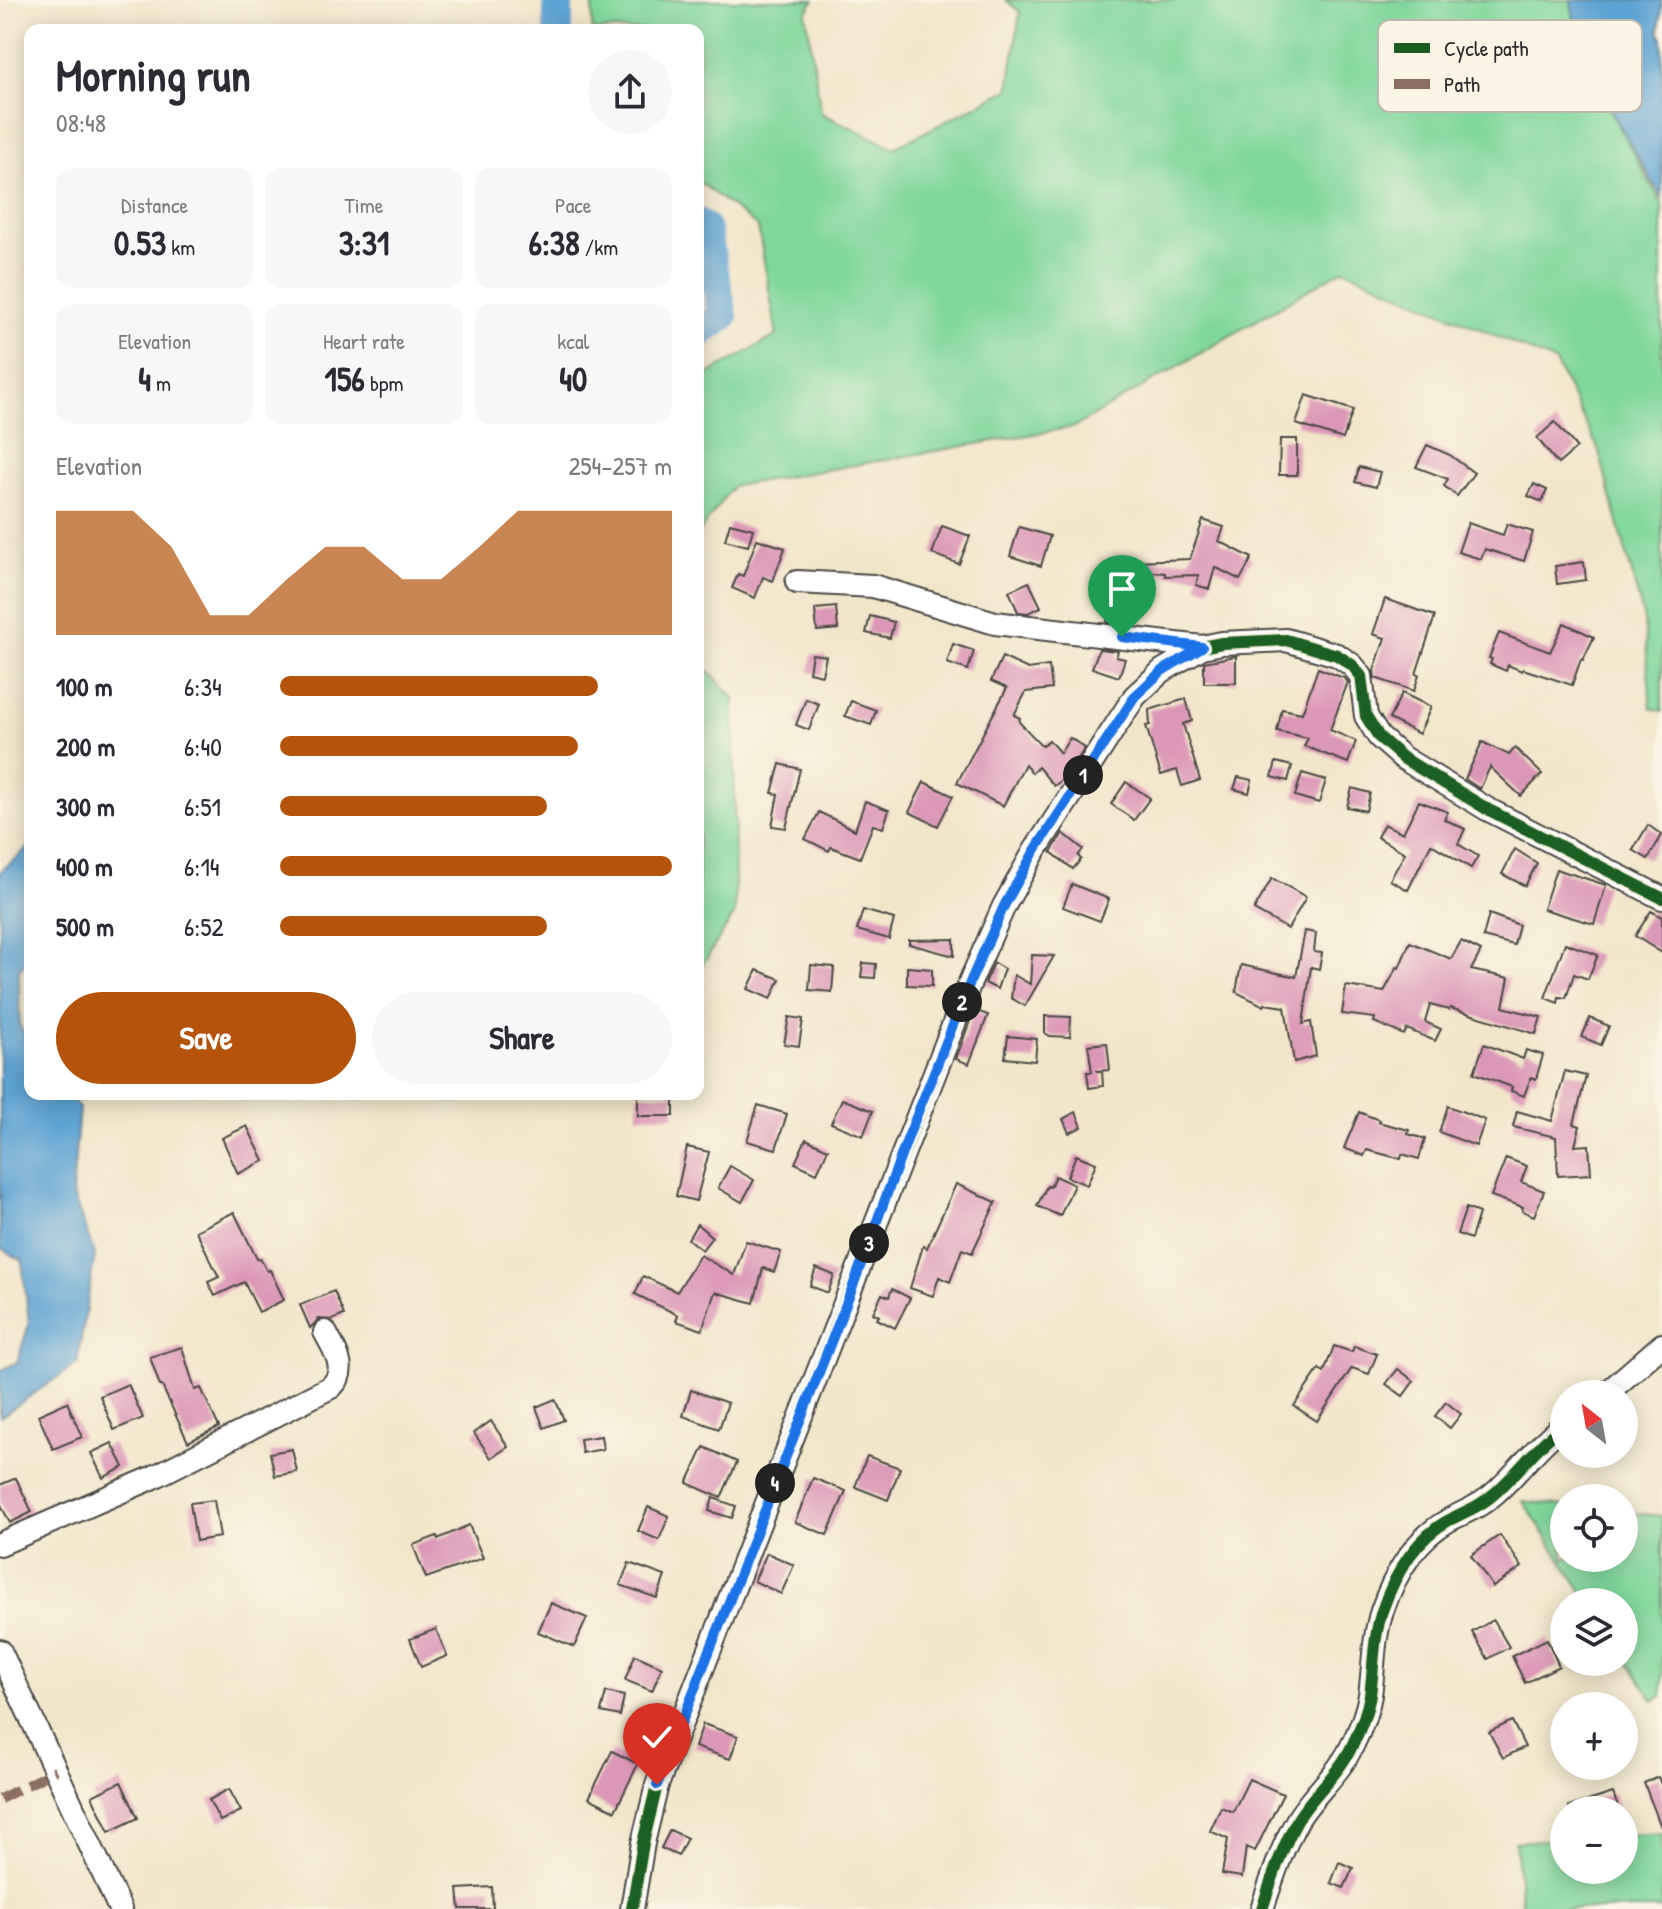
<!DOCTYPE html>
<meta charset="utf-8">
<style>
body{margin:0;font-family:"Patrick Hand",sans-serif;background:#f7f7f7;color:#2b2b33;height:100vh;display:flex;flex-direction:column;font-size:30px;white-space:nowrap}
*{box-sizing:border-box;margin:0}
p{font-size:26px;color:#7c7c81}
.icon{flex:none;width:44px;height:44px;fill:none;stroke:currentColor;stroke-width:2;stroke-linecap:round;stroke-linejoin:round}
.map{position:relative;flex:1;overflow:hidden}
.details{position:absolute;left:24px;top:24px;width:680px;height:1076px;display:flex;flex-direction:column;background:#fff;border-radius:16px;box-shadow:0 4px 20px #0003}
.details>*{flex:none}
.needle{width:52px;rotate:329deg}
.controls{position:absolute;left:1550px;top:1380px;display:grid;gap:16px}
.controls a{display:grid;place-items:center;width:88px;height:88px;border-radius:50%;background:#fff;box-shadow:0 4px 20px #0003;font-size:40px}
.pin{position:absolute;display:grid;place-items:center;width:68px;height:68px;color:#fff;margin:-82px -34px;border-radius:50% 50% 50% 0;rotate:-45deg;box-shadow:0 0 8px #0007}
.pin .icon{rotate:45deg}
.km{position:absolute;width:40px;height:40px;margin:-20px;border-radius:50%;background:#222;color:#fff;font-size:22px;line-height:40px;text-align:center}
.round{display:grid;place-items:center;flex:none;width:84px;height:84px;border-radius:42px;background:#f7f7f7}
.headline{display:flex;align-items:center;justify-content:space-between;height:136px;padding:0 32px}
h1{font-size:44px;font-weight:700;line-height:60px}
.stats{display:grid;grid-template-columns:repeat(3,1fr);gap:12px;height:136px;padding:8px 32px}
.stats div{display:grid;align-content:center;border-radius:16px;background:#f7f7f7;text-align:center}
.stats b{font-size:34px;font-weight:700}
.stats small{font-size:22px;font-weight:400}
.stats p{font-size:22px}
.chart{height:224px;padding:16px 32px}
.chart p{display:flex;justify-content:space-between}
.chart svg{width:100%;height:144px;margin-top:8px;fill:#b45309;opacity:.7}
.action{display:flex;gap:16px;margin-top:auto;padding:16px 32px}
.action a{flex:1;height:92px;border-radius:48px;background:#b45309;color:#fff;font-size:32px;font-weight:700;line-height:92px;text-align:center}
.action a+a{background:#f7f7f7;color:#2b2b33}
ul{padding:0 32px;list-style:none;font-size:26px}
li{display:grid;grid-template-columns:128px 96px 1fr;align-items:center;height:60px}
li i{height:20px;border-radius:10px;background:#b45309}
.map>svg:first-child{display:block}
.green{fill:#80d79b;stroke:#568163;stroke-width:2}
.water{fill:#5da3d3;stroke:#44677f;stroke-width:2}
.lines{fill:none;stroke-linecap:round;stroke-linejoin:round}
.river{stroke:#5da3d3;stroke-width:30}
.building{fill:#db97b7}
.minor-casing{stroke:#494743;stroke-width:26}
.minor{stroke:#fff;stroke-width:22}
.quiet{stroke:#8d6e63;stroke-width:10;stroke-dasharray:20 10;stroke-linecap:butt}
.cycleway-casing{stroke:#fcf5e5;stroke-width:17}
.cycleway{stroke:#1b5e20;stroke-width:12}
.route-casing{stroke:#fff;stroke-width:16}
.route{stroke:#1a73e8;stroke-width:10}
.key{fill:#fcf5e5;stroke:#bdb8ad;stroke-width:2}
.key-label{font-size:22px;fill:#2b2b2b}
</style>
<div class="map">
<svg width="1662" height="1909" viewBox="0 0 1662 1909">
<rect width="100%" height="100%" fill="#fcf5e5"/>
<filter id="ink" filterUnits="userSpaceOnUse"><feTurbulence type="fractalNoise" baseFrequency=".0125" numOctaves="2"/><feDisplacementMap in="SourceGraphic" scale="16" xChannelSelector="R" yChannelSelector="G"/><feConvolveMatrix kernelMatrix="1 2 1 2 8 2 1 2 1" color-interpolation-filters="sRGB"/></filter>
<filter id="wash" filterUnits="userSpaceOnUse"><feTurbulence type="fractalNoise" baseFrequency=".006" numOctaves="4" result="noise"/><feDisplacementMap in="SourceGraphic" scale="32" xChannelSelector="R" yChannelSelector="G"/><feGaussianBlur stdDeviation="1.8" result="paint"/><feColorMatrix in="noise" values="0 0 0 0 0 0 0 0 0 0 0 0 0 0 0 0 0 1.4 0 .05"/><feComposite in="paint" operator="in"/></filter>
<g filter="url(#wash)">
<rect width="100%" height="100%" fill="#f2e6ca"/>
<g class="green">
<path d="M593,0h221l-8,13 15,100 73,35 115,-59 11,-77 -14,-12h565l8,55 83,149v507l-11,-3 -7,-89 -46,-171 -43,-86 -211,-93 -270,158 -341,59 -35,48v-154l79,-45 -19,-108 -60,-46v-151h-106z"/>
<path d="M698,660l36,38 1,215 -37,59z"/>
<path d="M1523,1501l41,5v52h60v-46l38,4v180l-8,5 -30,-45v-54h-35z"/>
<path d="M1662,1833v76h-140l-7,-67 49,-3v31h60v-35z"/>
</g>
<g class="water">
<path d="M1571,0h91l-3,32 3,6v160l-83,-143z"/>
<path d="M30,846v109l-11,16 1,56 10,15v52h39l10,14 -7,85 23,62 -18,109 -77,53v-46l17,-9 12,-38 -7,-64 -22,-12v-376z"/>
</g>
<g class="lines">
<g class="river">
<path d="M558,0v30"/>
<path d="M698,223l7,5 18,88 -25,18"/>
</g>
</g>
<g id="blocks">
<g class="building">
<path d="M1306,395l47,15 -10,29 -47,-15z"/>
<path d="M1555,422l22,26 -19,16 -21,-26z"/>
<path d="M1280,439h17v36h-18z"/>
<path d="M1427,445l23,10 24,18 -17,23 -13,-10 4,-7 -32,-12z"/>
<path d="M1359,467l21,5 -4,15 -21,-5z"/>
<path d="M1534,484l13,6 -5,12 -14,-6z"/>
<path d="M1203,520l21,7 -5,14 33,17 -12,22 -25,-13 -6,22 -13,-4 3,-10 -34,1v-3l-33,-3 1,-9 57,-2z"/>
<path d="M730,523l23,6 -5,17 -23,-6z"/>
<path d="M1468,523l35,12 4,-11 26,8 -9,29 -39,-12 -4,10 -23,-7z"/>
<path d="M942,526l28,10 -11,28 -27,-10z"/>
<path d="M1019,527l31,9 -9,30 -31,-10z"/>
<path d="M757,539l28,9 -12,33 -10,-4 -8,21 -23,-10 6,-14 5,2z"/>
<path d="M1584,562l2,18 -29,4 -2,-18z"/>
<path d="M1029,582l12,25 -13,6 -10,-1 -9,-21z"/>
<path d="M1385,599l50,17 -19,58 3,1 -5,16 -39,-13 -1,-7 11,-33 -12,-4z"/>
<path d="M1111,606l17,5 -3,13 -18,-2z"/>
<path d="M836,607l2,22 -21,2 -2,-22z"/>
<path d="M870,616l24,6 -4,16 -24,-5z"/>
<path d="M1564,623l30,14 -11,23 -2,-1 -9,26 -49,-16 -1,2 -14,-6 -2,6 -16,-7 2,-5 -3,-1 10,-25 51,19z"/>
<path d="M953,644l21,7 -6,19 -21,-7z"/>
<path d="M1099,649l19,2 -2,6 9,2 -6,18 -27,-9z"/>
<path d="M812,654l14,2 -4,19 -13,-3z"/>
<path d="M1236,656v27h-32v-21z"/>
<path d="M1002,657l26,12 21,-3 3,23 -26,3 -12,23 6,3 -1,4 23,24 7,-6 11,13 10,-15 15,10 -20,30 -11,8 -16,-19 -6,6 -7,-9 -22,42 -46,-23 50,-95 -16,-7z"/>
<path d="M1318,668l26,10 4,4 -18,48 26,11 -8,22 -44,-17 4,-8 -31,-7 5,-22 20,4z"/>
<path d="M1402,693l29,14 -12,27 -30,-15z"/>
<path d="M806,699l13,5 -10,26 -13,-5z"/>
<path d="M1186,699l6,22 -9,3 17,56 -18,6 -5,-16 -16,5 -15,-49 4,-1 -1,-15z"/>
<path d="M851,701l25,9 -5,15 -26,-9z"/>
<path d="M1482,742l27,13 6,-7 27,26 -21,22 -31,-29 -10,22 -15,-10z"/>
<path d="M1276,762l16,4 -4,15 -16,-4z"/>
<path d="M780,764l20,5 -14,59 -14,-2 6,-32 -6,-1z"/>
<path d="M1302,773l24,7 -7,23 -24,-7z"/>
<path d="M1238,777l14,3 -3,13 -15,-4z"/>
<path d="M924,782l29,14 -15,30 -29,-14z"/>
<path d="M1126,782l24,16 -16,22 -23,-16z"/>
<path d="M1352,788l18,5 -4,18 -19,-4z"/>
<path d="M865,801l24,9 -6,18 -10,-3 -13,33 -29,-11 -2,4 -24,-12 14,-27 36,18z"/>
<path d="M1419,801l29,11 -4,7 21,10 -7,15 20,12 -7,12 -40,-24 -23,46 -18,-10 15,-27 -28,-16 7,-13 19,9z"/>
<path d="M1648,825l14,10 -14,24 -15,-9z"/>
<path d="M1063,833l20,16 -5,7 3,3 -8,10 -22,-17z"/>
<path d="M1515,849l22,14 -12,23 -23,-12z"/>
<path d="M1556,869l50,16 -12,39 -51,-15z"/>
<path d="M1272,878l34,19 -18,32 -34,-19z"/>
<path d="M1072,884l37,15 -9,22 -37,-14z"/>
<path d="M863,910l31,9 -5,20 -32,-9z"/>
<path d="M1651,911l11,6v36l-27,-17z"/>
<path d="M1489,914l30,11 -5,20 -31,-8z"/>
<path d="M1305,931l11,2 -2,19 8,1 -3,16 -8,-2 -8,57 8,-2 5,34 -22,6 -9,-55 -20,-3 -1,2 -28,-14 5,-27 55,12z"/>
<path d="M954,939v17l-45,-12v-4z"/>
<path d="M1461,941l20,10 -10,19 38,8 -6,29 38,10 -5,17 -86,-26 -1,2 -19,-5 -5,17 16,7 -6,12 -28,-12 -3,6 -30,-13 1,-4 -33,-4 4,-28 38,6 13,-25 2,1 11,-26 41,17z"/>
<path d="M1565,943l33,12 -10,24 -14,-5 -8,24 -7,-1 -1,6 -13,-5z"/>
<path d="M1032,955l22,1 -29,50 -14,-8 3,-23 16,9z"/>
<path d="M863,963l13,1 -1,14 -14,-1z"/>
<path d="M994,963l10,6 -7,20 -12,-6z"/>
<path d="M811,965l23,2 -2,25 -23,-2z"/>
<path d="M907,967l25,2v17l-25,-1z"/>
<path d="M757,970l23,9 -9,20 -23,-10z"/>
<path d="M974,1010l14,5 -19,49 -13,-5z"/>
<path d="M1045,1016l26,1 -1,20 -20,-1 -5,-3z"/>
<path d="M789,1017l14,2 -4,27 -15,-2z"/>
<path d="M1590,1018l19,8 -8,19 -19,-8z"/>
<path d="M1008,1036l29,3 -2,22 -30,-3z"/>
<path d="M1107,1043l3,27 -14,1h6l1,15 -14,2 -2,-16h5l-4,-27z"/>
<path d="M1484,1044l39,15 3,-9 17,5 -7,24 -5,-2 -7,19 -13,-5 1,-4 -38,-14z"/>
<path d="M1565,1071l21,5 -12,48 6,2 -5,20 14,-1 2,29 -33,2 -2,-39 -43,-10 4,-16 35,10z"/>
<rect x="638" y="1094" width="36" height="22"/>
<path d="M842,1099l31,12 -10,25 -32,-13z"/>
<path d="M758,1105l29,9 -11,35 -29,-8z"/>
<path d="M1448,1106l37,14 -9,26 -37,-14z"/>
<path d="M1076,1112l6,15 -13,6 -6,-14z"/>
<path d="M1359,1112l20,8 -1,2 31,8 -1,4 17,5 -6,20 -17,-5 -1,5 -34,-9 -3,6 -20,-8z"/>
<path d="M247,1126l17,35 -26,13 -16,-36z"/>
<path d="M806,1139l22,10 -11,24 -22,-10z"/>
<path d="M687,1147l22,5 -13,49 -20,-5z"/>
<path d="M1076,1155l20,8 -9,22 -20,-8z"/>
<path d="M1506,1158l21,8 -6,16 23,9 -10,25 -12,-5 1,-4 -32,-11z"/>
<path d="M730,1166l24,14 -12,22 -24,-14z"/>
<path d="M1055,1176l19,9 -14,31 -23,-10 10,-20 3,1z"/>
<path d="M956,1184l40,18 -24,51 -10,-4 -12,33 -11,-5 -6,19 -23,-8 13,-42 4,2z"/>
<path d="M1466,1208l13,5 -8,26 -14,-5z"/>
<path d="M234,1212l23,47 3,-1 7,13 3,-1 14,30 -25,12 -15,-30 -29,14 -7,-14 11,-5 -23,-46z"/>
<path d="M697,1224l15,13 -10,13 -14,-11z"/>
<path d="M746,1241l35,11 -7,20 -11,-4 -9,35 -39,-11 -13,38 -26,-9 2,-6 -43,-21 8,-18 34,16 23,-37 34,20z"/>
<path d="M816,1268l18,7 -6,18 -18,-7z"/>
<path d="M892,1289l18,9 -15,30 -18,-9 2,-3 -6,-3 9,-19 7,3z"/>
<path d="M334,1291l10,24 -12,5 -13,-1 -9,9 -10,-23z"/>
<path d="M1334,1346l18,6 2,-6 23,8 -8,20 -17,-6 -35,53 -23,-15 25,-37 5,3z"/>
<path d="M182,1347l13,43 6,-2 18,39 -31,15 -26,-56h-2l-10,-29z"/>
<path d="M1398,1369l16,12 -11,15 -17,-12z"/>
<path d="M128,1384l15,34 -29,12 -14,-34z"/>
<path d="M691,1390l37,13 -9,26 -36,-13z"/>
<path d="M555,1399l9,21 -20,8 -8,-21z"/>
<path d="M67,1402l15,35 -29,12 -15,-34z"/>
<path d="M1446,1402l15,12 -11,14 -15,-12z"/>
<path d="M491,1421l17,26 -17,11 -17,-25z"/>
<path d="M601,1436l2,13 -21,4 -2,-14z"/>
<path d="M112,1443l12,24 -21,11 -12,-25z"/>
<path d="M704,1447l33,15 -16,36 -34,-15z"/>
<path d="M292,1449l5,23 -22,4 -5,-23z"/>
<path d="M867,1456l33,12 -12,32 -33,-13z"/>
<path d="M16,1478l16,34 -22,11 -10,-20v-18z"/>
<path d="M813,1478l33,13 -19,44 -32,-13z"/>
<path d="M713,1498l23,8 -4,12 -23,-7z"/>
<path d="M214,1500l6,37 -24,4 -6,-38z"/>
<path d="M648,1507l21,9 -10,24 -21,-9z"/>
<path d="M469,1525l14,33 -57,20 -13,-33 24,-9 1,3z"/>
<path d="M1500,1535l22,32 -29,20 -22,-32z"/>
<path d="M767,1553l27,12 -13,29 -27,-13z"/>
<path d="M629,1563l36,13 -8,22 -37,-13z"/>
<path d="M551,1603l36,15 -13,29 -36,-15z"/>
<path d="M1493,1620l16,27 -21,12 -16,-27z"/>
<path d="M436,1629l11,27 -26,11 -11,-28z"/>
<path d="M1547,1639l12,27 -34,17 -13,-27z"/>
<path d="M635,1655l27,12 -10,24 -27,-11z"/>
<path d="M606,1692l18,4 -4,20 -19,-4z"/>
<path d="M1512,1721l13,26 -22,11 -14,-26z"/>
<path d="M703,1724l35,12 -8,23 -35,-12z"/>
<path d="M612,1751l26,13 -23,47 -26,-13z"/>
<path d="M1658,1777l4,9 -1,41 -17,-44z"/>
<path d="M1249,1779l34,15 -28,57 -9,-4 -4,30 -20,-3 6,-35 -18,-8 11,-24 12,5z"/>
<path d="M121,1782l17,36 -29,14 -17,-36z"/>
<path d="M229,1789l12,22 -21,10 -11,-21z"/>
<path d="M1613,1793l6,17h-49l-1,-3z"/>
<path d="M670,1830l17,8 -9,18 -17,-8z"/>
<path d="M1339,1862l14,6 -9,20 -13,-5z"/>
<path d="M492,1887l1,22h-33l-2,-20z"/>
</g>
</g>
</g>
<g filter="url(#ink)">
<use href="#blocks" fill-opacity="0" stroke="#494743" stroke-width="2"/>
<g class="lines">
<defs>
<g id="minor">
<path d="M797,582l76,4 122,37 207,24"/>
<path d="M1606,1394l56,-49"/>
<path d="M0,1544l152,-66 179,-91c18,-17 4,-36 -6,-55"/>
<path d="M0,1651l120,258"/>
<path d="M632,1909l11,-66 14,-58 314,-805 33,-74 30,-54 101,-156 27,-25 40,-24 20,-4 64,-3 51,15 15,10 9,11 5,40 13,21 24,21 84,51 175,89"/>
<path d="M1262,1909c10,-30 20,-62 36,-90 16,-26 41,-45 54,-73 8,-16 15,-33 18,-51 4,-29 3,-56 12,-84 12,-35 33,-72 67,-91 17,-9 32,-14 46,-27 24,-21 43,-49 69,-68"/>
</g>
</defs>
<use href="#minor" class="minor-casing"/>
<use href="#minor" class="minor"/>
<path class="quiet" d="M0,1799l56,-29"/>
<defs>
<g id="cycleway">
<path d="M632,1909l11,-66 14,-58 314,-805 33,-74 30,-54 101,-156 27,-25 40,-24 20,-4 64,-3 51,15 15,10 9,11 5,40 13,21 24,21 84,51 175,89"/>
<path d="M1262,1909c10,-30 20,-62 36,-90 16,-26 41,-45 54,-73 8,-16 15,-33 18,-51 4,-29 3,-56 12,-84 12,-35 33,-72 67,-91 17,-9 32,-14 46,-27 24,-21 43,-49 69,-68"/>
</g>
</defs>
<use href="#cycleway" class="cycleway-casing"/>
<use href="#cycleway" class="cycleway"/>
</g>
</g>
<g class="lines" filter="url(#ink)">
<defs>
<path id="route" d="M657,1785l196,-499 55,-149 63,-157 33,-74 30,-54 101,-156 27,-25 40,-24 -80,-10"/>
</defs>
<use href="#route" class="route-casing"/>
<use href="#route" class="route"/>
</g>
<rect x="1378" y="20" width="264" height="92" rx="12" class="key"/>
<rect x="1394" y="43" width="36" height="10" fill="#1b5e20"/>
<rect x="1394" y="79" width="36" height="10" fill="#8d6e63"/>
<g class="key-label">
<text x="1444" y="56">Cycle path</text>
<text x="1444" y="92">Path</text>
</g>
</svg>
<div class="controls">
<a><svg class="needle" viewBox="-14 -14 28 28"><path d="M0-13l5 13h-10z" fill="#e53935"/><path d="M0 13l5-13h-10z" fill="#7c7c81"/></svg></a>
<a><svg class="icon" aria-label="locate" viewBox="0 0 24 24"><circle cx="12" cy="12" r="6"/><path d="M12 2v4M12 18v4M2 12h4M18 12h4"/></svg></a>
<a><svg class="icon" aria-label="layers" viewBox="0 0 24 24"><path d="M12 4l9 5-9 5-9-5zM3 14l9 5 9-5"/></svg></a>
<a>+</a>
<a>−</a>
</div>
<div class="pin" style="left:1122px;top:637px;background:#1e9e55"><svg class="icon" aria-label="arrive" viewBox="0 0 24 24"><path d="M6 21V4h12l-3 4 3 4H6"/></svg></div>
<div class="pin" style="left:657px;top:1785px;background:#d93025"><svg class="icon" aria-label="check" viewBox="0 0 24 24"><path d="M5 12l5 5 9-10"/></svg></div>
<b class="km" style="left:1083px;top:775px">1</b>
<b class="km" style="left:962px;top:1002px">2</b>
<b class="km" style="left:869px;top:1243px">3</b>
<b class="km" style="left:775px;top:1483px">4</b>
<section class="details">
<div class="headline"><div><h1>Morning run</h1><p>08:48</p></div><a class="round"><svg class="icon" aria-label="share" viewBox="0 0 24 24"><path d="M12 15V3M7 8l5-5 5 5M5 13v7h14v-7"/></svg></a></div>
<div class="stats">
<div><p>Distance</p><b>0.53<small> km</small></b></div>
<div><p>Time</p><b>3:31</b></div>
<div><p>Pace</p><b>6:38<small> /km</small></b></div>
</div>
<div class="stats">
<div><p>Elevation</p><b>4<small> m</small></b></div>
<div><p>Heart rate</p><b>156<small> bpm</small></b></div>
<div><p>kcal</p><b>40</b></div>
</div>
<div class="chart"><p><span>Elevation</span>254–257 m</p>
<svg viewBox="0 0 160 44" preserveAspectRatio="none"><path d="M0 44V6L10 6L20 6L30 17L40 38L50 38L60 27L70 17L80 17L90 27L100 27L110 17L120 6L130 6L140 6L150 6L160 6V44z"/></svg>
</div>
<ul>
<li><b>100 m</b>6:34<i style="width:81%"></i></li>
<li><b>200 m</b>6:40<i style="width:76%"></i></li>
<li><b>300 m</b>6:51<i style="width:68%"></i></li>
<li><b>400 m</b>6:14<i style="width:100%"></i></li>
<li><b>500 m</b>6:52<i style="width:68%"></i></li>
</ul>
<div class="action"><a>Save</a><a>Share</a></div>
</section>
</div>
